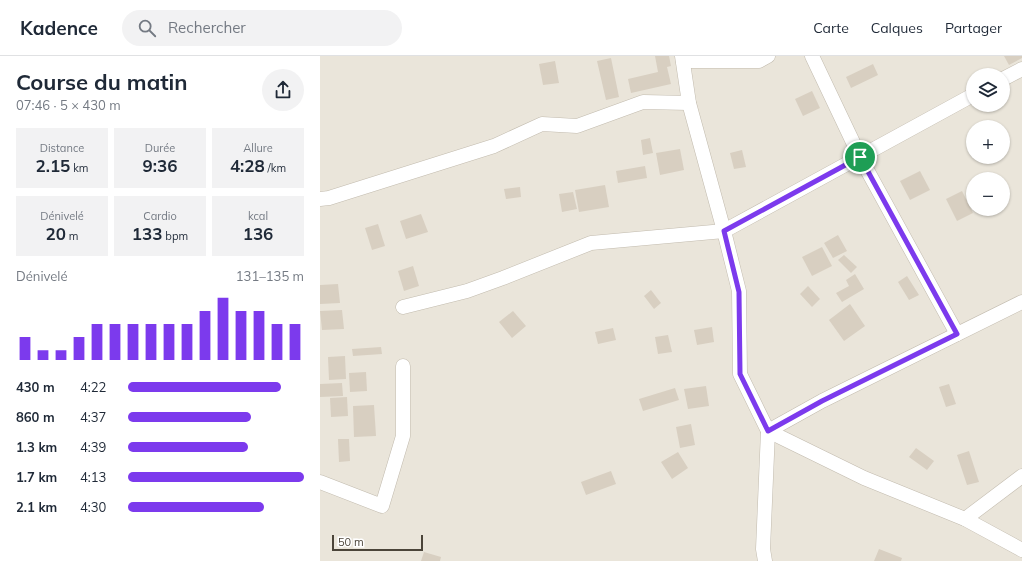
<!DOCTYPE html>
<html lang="fr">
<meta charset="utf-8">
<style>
body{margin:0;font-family:Mulish,sans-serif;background:#f2f2f3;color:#1f2937;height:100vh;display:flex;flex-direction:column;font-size:15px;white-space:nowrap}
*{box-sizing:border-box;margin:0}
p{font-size:13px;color:#747a83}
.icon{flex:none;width:22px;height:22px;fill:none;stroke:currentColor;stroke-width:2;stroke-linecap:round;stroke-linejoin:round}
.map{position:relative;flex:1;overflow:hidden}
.side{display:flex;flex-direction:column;background:#fff;width:320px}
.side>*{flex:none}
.fabs{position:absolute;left:646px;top:12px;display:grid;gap:8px}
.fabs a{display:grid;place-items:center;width:44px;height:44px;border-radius:50%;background:#fff;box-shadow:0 1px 3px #0004;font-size:20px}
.scale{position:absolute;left:12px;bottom:10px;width:91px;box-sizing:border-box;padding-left:4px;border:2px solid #4b4439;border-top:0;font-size:11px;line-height:14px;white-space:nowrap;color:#4b4439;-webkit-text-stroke:3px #fff;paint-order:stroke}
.pin{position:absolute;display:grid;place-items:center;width:34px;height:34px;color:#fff;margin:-17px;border:2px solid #fff;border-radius:50%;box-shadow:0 1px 4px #0007}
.round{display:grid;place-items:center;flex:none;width:42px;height:42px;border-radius:21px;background:#f2f2f3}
.overview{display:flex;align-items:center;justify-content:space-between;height:68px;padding:0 16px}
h1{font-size:22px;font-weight:700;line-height:30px}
.metrics{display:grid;grid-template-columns:repeat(3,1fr);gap:6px;height:68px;padding:4px 16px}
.metrics div{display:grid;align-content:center;border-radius:0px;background:#f2f2f3;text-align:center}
.metrics b{font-size:17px;font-weight:700}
.metrics small{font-size:11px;font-weight:400}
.metrics p{font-size:11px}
.chart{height:112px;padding:8px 16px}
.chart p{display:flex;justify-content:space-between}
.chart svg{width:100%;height:72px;margin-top:4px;stroke:#7c3aed;stroke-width:6}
ul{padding:0 16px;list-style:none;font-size:13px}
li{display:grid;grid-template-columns:64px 48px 1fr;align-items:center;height:30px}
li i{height:10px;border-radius:5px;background:#7c3aed}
header{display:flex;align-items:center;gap:24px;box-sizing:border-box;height:56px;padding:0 20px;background:#fff;border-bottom:1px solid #e0e1e3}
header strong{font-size:19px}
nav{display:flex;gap:22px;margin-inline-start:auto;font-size:14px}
.search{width:280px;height:36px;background:#f2f2f3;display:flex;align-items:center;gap:10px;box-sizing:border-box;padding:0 14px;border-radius:22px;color:#747a83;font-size:15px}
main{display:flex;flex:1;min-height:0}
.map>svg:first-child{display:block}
.residential{fill:#eae5da;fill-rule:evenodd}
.building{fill:#d8cfc1}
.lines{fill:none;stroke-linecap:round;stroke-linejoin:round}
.street-casing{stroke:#c2bbae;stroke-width:15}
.street{stroke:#fff;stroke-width:14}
.route-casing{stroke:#fff;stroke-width:8}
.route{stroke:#7c3aed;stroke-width:5}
</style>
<header>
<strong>Kadence</strong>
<div class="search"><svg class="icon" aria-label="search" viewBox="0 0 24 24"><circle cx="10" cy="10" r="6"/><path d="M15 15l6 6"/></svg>Rechercher</div>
<nav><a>Carte</a><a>Calques</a><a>Partager</a></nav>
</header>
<main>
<section class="side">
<div class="overview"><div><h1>Course du matin</h1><p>07:46 · 5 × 430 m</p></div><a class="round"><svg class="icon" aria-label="share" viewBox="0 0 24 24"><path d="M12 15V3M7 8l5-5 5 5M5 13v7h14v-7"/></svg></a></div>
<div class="metrics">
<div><p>Distance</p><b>2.15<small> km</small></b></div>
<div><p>Durée</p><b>9:36</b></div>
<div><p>Allure</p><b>4:28<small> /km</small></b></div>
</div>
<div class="metrics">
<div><p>Dénivelé</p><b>20<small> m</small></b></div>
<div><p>Cardio</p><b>133<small> bpm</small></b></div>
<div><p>kcal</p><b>136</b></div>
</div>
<div class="chart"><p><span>Dénivelé</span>131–135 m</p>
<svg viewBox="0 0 160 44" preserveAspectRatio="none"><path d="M5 44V30M15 44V38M25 44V38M35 44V30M45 44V22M55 44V22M65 44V22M75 44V22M85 44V22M95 44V22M105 44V14M115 44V6M125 44V14M135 44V14M145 44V22M155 44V22"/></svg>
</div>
<ul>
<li><b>430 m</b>4:22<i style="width:87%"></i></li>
<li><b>860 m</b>4:37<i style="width:70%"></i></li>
<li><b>1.3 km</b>4:39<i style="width:68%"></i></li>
<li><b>1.7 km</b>4:13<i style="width:100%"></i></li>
<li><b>2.1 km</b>4:30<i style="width:77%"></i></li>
</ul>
</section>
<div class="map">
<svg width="702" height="505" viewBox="0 0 702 505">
<rect width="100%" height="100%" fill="#f6f3ec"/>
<path class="residential" d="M0,0h702v505h-702zM653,19h30v30h-30zM653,71h30v30h-30zM653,123h30v30h-30z"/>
<g class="building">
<path d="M335,0h14l2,10 -4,1 4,17 -40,9 -3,-14 30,-7z"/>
<path d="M684,0h18v2l-13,7z"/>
<path d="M291,2l8,39 -13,3 -9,-39z"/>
<path d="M235,5l4,22 -16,2 -4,-21z"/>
<path d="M553,8l5,11 -27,13 -5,-11z"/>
<path d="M492,35l8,17 -17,8 -8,-17z"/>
<path d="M330,82l3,15 -10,2 -2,-15z"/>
<path d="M360,93l4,21 -24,5 -4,-22z"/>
<path d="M422,94l4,17 -12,2 -4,-16z"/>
<path d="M325,110l2,12 -29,5 -2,-12z"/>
<path d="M600,115l10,19 -20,10 -10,-19z"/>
<path d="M285,129l4,22 -30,5 -4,-22z"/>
<path d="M200,131l1,10 -15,2 -2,-10z"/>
<path d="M642,135l11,22 -16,8 -11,-22z"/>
<path d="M253,136l4,17 -15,3 -3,-18z"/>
<path d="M101,158l7,18 -22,7 -6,-18z"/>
<path d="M58,168l7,22 -13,4 -7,-22z"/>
<path d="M518,179l9,16 -14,7 -9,-15z"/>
<path d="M502,191l10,19 -20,10 -10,-19z"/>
<path d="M524,199l13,12 -6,6 -13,-13z"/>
<path d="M93,210l6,20 -15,5 -6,-20z"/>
<path d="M535,218l9,15 -22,13 -6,-9 13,-7 -3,-6z"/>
<path d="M587,220l12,19 -10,5 -11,-18z"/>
<path d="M18,228l2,19 -20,1v-19z"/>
<path d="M488,230l12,13 -8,8 -12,-13z"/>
<path d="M331,234l10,13 -7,6 -10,-13z"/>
<path d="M530,248l15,22 -21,15 -15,-21z"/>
<path d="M22,254l2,19 -22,1 -2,-19z"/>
<path d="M193,255l13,15 -14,12 -13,-16z"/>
<path d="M392,271l2,15 -17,3 -3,-15z"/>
<path d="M293,272l3,12 -18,4 -3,-12z"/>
<path d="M348,279l4,17 -14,2 -3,-17z"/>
<path d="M61,291l1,7 -29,2 -1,-7z"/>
<path d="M25,300l1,23 -17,1 -1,-23z"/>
<path d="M46,316l1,19 -17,1 -1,-19z"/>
<path d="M22,327l1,13 -23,1v-13z"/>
<path d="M629,328l7,20 -10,3 -7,-20z"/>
<path d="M386,330l3,20 -21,3 -4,-20z"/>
<path d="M355,332l4,12 -36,11 -4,-12z"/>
<path d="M27,341l1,19 -17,1 -1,-19z"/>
<path d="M54,349l2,31 -22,1 -1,-31z"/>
<path d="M371,368l4,21 -15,3 -4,-21z"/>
<path d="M18,383h11l1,22 -11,1z"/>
<path d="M596,392l18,13 -7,9 -18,-13z"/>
<path d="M649,395l10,31 -12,3 -10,-30z"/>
<path d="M358,396l10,16 -16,11 -11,-17z"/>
<path d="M291,415l5,13 -30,11 -5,-13z"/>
<path d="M559,493l23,9 -1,3h-27z"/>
<path d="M104,496l17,5 -1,4h-19z"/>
</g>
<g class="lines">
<defs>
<g id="street">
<path d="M362,0l7,47 35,128 15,60 1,83 28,57 -5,118 2,12"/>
<path d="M492,0l48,101 97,177"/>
<path d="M363,5h76l9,-5"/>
<path d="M683,23l19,-10"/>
<path d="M0,143l9,-1 165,-52 48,-22 35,2 66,-24 46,1"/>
<path d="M83,251l64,-16 36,-13 88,-35 133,-12 249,-136"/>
<path d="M448,375l54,-30 200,-99"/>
<path d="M448,375l96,47 101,41 57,31"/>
<path d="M0,426l62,24 21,-70v-70"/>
<path d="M645,463l57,-43"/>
</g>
</defs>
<use href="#street" class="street-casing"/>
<use href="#street" class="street"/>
</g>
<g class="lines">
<defs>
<path id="route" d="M540,101l97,177 -135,67 -54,30 -28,-57 -1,-82 -15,-61z"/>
</defs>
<use href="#route" class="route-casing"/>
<use href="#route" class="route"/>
</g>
</svg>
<div class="fabs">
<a><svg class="icon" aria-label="layers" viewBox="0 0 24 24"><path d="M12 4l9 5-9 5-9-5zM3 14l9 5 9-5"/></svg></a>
<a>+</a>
<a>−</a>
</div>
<div class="scale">50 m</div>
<div class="pin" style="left:540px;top:101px;background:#1e9e55"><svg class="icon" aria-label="arrive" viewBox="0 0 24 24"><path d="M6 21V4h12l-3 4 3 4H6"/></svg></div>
</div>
</main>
